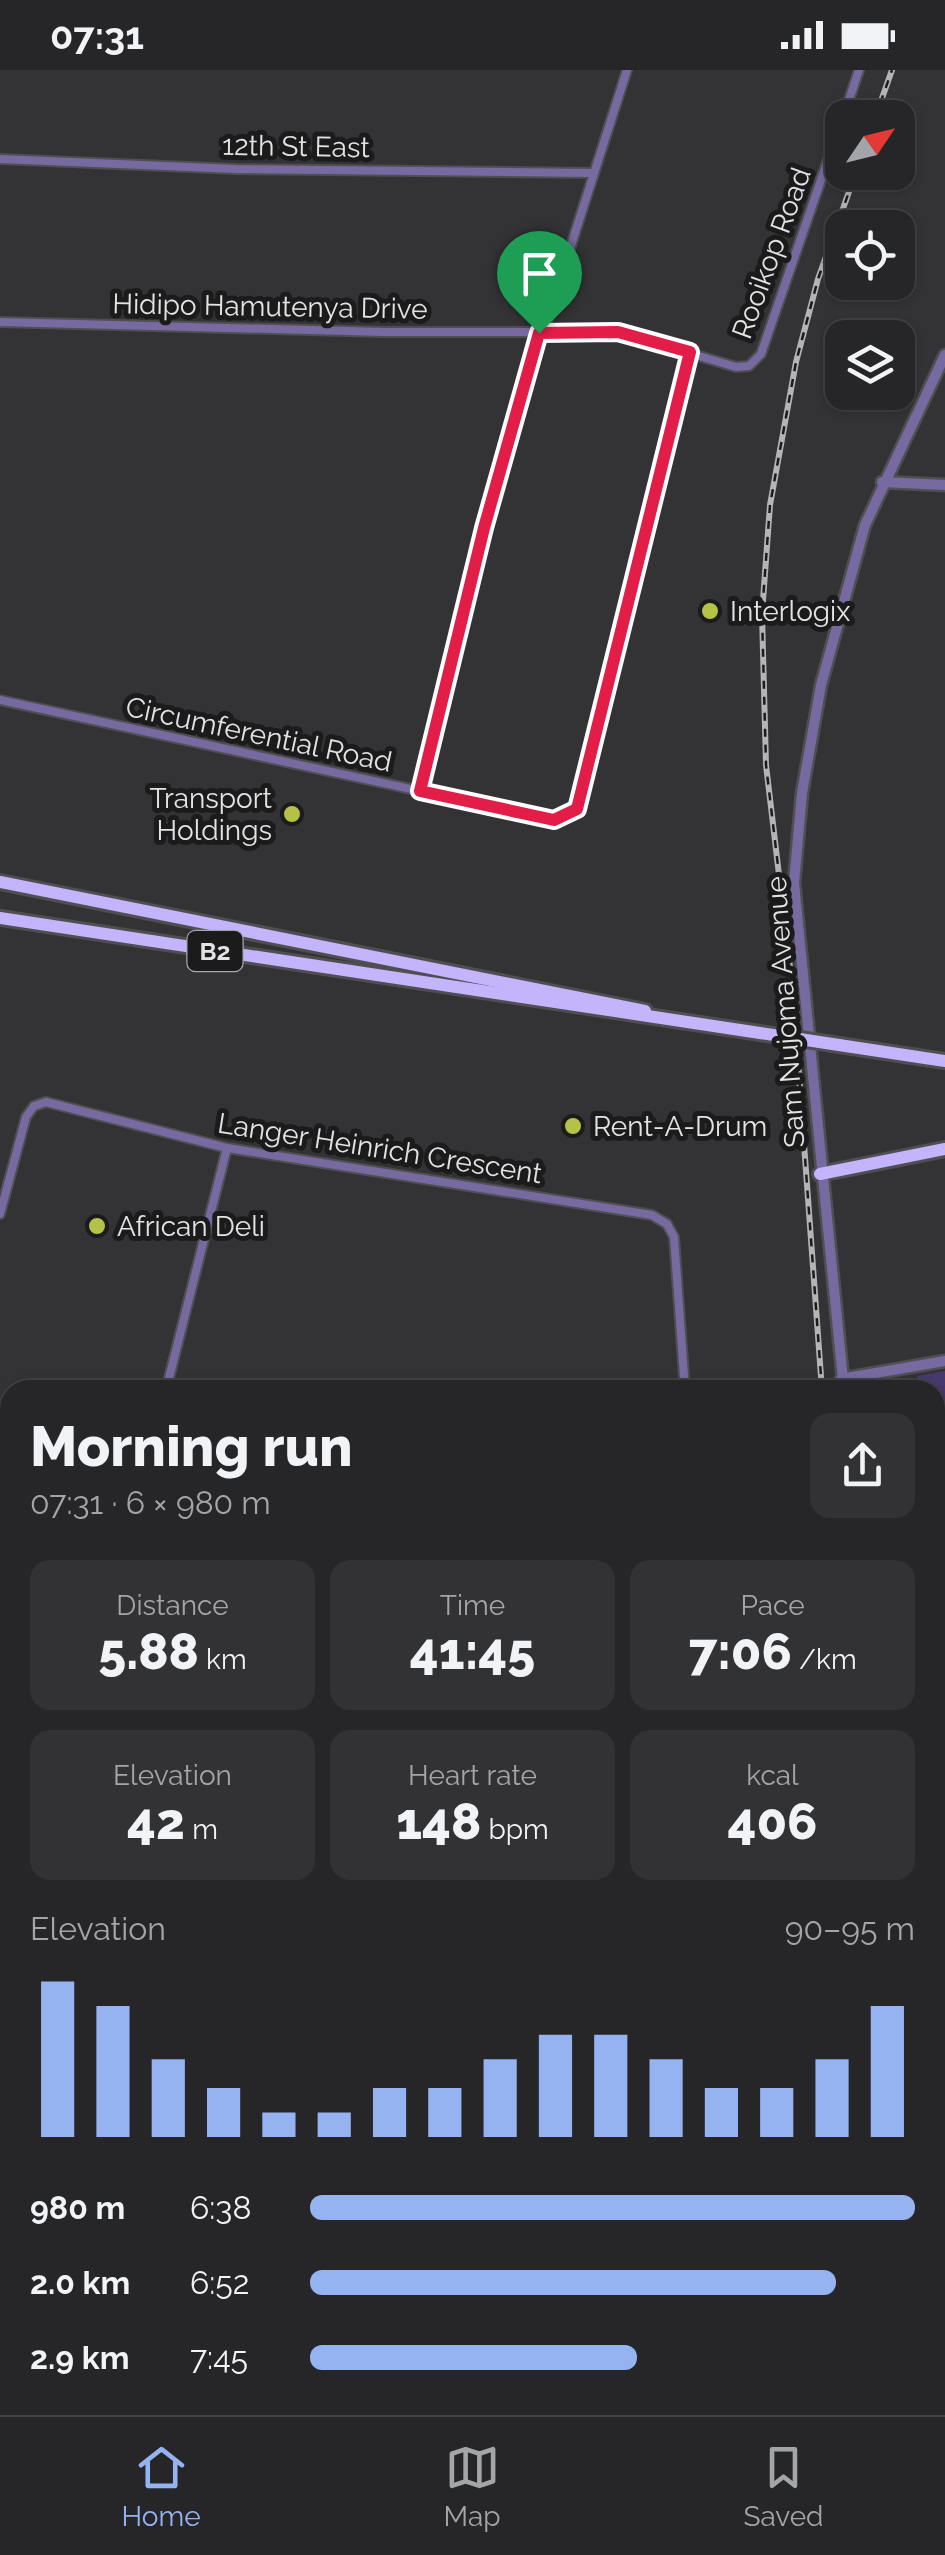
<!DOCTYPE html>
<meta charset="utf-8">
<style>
body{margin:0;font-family:Raleway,sans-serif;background:#323234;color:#f1f3f6;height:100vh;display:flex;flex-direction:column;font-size:38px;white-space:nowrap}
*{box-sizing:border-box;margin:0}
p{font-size:32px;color:#a4a5a8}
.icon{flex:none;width:55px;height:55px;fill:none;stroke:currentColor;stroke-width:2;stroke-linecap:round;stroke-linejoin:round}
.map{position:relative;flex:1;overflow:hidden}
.details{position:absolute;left:0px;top:1310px;width:945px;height:1035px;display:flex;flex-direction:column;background:#262628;border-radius:30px 30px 0 0;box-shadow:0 2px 8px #0004,0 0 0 2px #424345}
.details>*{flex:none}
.needle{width:65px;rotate:55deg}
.controls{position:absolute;left:825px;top:30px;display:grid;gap:20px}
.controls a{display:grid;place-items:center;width:90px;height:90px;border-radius:20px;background:#262628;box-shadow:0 2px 8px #0004,0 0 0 2px #424345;font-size:50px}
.pin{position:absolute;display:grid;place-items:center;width:85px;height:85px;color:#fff;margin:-102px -42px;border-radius:50% 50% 50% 0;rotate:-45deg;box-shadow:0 0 10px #0007}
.pin .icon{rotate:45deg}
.round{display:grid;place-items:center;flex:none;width:105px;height:105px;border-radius:20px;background:#323234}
.headline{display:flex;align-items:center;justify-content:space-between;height:170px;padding:0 30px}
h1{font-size:55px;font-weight:800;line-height:75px}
.figures{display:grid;grid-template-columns:repeat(3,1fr);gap:15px;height:170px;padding:10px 30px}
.figures div{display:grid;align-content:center;border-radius:20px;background:#323234;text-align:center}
.figures b{font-size:50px;font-weight:800}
.figures small{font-size:28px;font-weight:400}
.figures p{font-size:28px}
.chart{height:280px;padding:20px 30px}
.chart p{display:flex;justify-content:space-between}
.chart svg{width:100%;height:180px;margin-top:10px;stroke:#95b2f1;stroke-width:6}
ul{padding:0 30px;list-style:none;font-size:32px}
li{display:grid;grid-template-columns:160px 120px 1fr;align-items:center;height:75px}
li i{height:25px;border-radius:12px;background:#95b2f1}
.status{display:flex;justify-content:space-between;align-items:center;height:70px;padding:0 50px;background:#262628;direction:ltr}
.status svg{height:28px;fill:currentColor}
.dock{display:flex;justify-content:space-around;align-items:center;height:140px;border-top:2px solid #424345;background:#262628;font-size:28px;color:#a4a5a8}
.dock a{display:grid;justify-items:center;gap:5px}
.dock .current{color:#95b2f1}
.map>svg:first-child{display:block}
.green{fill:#47396d}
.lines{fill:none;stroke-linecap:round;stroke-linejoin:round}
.minor-casing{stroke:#4f4f52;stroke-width:12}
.tertiary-casing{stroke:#4f4f52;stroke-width:15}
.trunk-casing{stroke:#4f4f52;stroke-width:18}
.minor{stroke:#776aa1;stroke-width:8}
.tertiary{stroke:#776aa1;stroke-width:10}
.trunk{stroke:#c4b4fc;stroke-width:12}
.rail-casing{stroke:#b4b4b6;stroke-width:6}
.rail{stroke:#1b1b1c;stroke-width:2.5;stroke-dasharray:8;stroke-linecap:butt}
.trunk-bridge-casing{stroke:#4f4f52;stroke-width:18;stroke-linecap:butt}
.trunk-bridge{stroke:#c4b4fc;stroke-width:12}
.route-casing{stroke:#fff;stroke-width:20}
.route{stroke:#e11d48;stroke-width:12}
.poi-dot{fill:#b6c148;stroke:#1b1b1c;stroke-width:4}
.labels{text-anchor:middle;stroke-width:10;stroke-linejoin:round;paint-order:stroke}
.shield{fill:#1b1b1c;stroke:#a7a7a9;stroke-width:2.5}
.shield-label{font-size:25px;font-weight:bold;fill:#e3e3e5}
.street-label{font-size:28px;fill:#e3e3e5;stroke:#1b1b1c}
.poi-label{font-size:28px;fill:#e3e3e5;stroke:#1b1b1c;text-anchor:start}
</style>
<div class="status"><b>07:31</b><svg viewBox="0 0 49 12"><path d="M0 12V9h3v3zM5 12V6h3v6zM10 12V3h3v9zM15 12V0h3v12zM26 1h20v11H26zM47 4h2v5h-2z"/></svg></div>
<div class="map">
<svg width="945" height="2345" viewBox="0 0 945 2345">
<rect width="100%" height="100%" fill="#333336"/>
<path class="green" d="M945,1301v321l-10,2v-304h-17l-1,-14z"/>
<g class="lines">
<defs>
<g id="minor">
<path d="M843,48l16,-48"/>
<path d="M0,89l236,10 355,4"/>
<path d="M0,252l384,10h234l118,35 13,-1 12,-12 81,-235"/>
<path d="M0,630l554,120 23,-11 113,-457"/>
<path d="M421,721l87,-348 119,-373"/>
<path d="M0,1144l26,-97 8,-11 12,-4 181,46 425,67 15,9 7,13 11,153"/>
<path d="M166,1320l61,-242"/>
<path d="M0,1501l10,1"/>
<path d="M935,1632l10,-2"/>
<path d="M935,1767l10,-2"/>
<path d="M0,1902l10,-2"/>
<path d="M0,2145l10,-2"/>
<path d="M86,2335l2,10"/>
<path d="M267,2335l2,10"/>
<path d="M301,2335l1,10"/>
<path d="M491,2335l2,10"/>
<path d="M818,2345v-10"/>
</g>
<g id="tertiary">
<path d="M882,412l63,3"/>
<path d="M841,1309l104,-18"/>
<path d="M844,1320l-50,-507 8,-90 19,-108 44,-160 80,-170"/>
<path d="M935,1718l10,40"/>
<path d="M935,2288l10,-214"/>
<path d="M932,2345v-10"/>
</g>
<g id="trunk">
<path d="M0,812l645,129"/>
<path d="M0,848l780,118"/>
<path d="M839,975l106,16"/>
<path d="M820,1104l125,-25"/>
</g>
</defs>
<use href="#minor" class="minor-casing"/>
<use href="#tertiary" class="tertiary-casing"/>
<use href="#trunk" class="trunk-casing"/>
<use href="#minor" class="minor"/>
<use href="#tertiary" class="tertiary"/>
<use href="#trunk" class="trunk"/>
<defs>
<g id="rail">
<path d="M875,48l17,-48"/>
<path d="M822,1320l-29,-397 -27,-228 -4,-151 8,-109 26,-143 22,-83 38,-107"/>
<path d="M789,2345l1,-10"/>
</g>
</defs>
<use href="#rail" class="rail-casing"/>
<use href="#rail" class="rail"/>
<defs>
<path id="trunk-bridge" d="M780,966l59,9"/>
</defs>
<use href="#trunk-bridge" class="trunk-bridge-casing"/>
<use href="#trunk-bridge" class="trunk-bridge"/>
</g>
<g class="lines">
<defs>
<path id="route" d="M618,262l72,20 -113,457 -23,11 -134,-29 64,-263 55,-195z"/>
</defs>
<use href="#route" class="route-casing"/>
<use href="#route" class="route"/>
</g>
<g class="poi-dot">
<circle cx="710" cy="541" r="10"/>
<circle cx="292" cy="744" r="10"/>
<circle cx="573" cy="1056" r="10"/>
<circle cx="97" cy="1156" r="10"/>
</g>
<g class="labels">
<rect class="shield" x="187.5" y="861" width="55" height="40" rx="8"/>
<g class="shield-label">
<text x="215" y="890">B2</text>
</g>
<g class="street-label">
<text transform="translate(296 76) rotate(1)" y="10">12th St East</text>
<text transform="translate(771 183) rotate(-70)" y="10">Rooikop Road</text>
<text transform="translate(270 236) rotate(1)" y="10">Hidipo Hamutenya Drive</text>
<text transform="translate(259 664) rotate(12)" y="10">Circumferential Road</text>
<text transform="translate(785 942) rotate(-94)" y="10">Sam Nujoma Avenue</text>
<text transform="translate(380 1078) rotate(9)" y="10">Langer Heinrich Crescent</text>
</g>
<g class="poi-label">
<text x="730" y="551">Interlogix</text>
<text x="272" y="738" text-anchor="end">Transport<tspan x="272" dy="32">Holdings</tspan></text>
<text x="593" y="1066">Rent-A-Drum</text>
<text x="117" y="1166">African Deli</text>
</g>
</g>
</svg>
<div class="controls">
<a><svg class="needle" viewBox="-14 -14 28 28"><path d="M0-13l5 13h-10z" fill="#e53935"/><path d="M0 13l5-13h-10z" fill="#a4a5a8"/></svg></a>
<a><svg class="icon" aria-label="locate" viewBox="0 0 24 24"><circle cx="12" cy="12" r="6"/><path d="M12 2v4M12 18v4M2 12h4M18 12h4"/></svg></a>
<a><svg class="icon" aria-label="layers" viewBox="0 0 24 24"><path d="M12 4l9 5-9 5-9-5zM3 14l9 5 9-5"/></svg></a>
</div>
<div class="pin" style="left:539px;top:263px;background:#1e9e55"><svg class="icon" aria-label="arrive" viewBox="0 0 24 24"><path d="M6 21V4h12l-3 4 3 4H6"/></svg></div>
<section class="details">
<div class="headline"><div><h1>Morning run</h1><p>07:31 · 6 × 980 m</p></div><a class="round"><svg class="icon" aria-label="share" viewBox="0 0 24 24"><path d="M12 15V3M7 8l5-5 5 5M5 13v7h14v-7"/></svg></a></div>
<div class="figures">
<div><p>Distance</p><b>5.88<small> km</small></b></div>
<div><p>Time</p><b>41:45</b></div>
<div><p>Pace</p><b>7:06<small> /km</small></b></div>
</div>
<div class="figures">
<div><p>Elevation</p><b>42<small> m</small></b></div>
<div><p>Heart rate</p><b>148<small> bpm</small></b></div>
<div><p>kcal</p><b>406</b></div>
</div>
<div class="chart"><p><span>Elevation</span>90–95 m</p>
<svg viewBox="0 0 160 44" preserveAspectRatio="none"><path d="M5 44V6M15 44V12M25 44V25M35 44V32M45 44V38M55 44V38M65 44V32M75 44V32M85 44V25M95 44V19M105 44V19M115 44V25M125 44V32M135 44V32M145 44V25M155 44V12"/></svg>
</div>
<ul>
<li><b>980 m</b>6:38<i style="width:100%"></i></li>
<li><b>2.0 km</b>6:52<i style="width:87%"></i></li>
<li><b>2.9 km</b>7:45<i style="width:54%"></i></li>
</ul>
</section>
</div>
<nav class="dock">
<a class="current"><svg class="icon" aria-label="home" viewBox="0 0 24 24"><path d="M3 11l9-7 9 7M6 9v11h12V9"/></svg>Home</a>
<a><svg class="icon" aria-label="map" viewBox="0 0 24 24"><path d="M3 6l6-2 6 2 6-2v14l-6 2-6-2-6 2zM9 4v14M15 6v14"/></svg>Map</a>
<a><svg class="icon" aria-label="saved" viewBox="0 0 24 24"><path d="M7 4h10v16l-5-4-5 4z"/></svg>Saved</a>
</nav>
